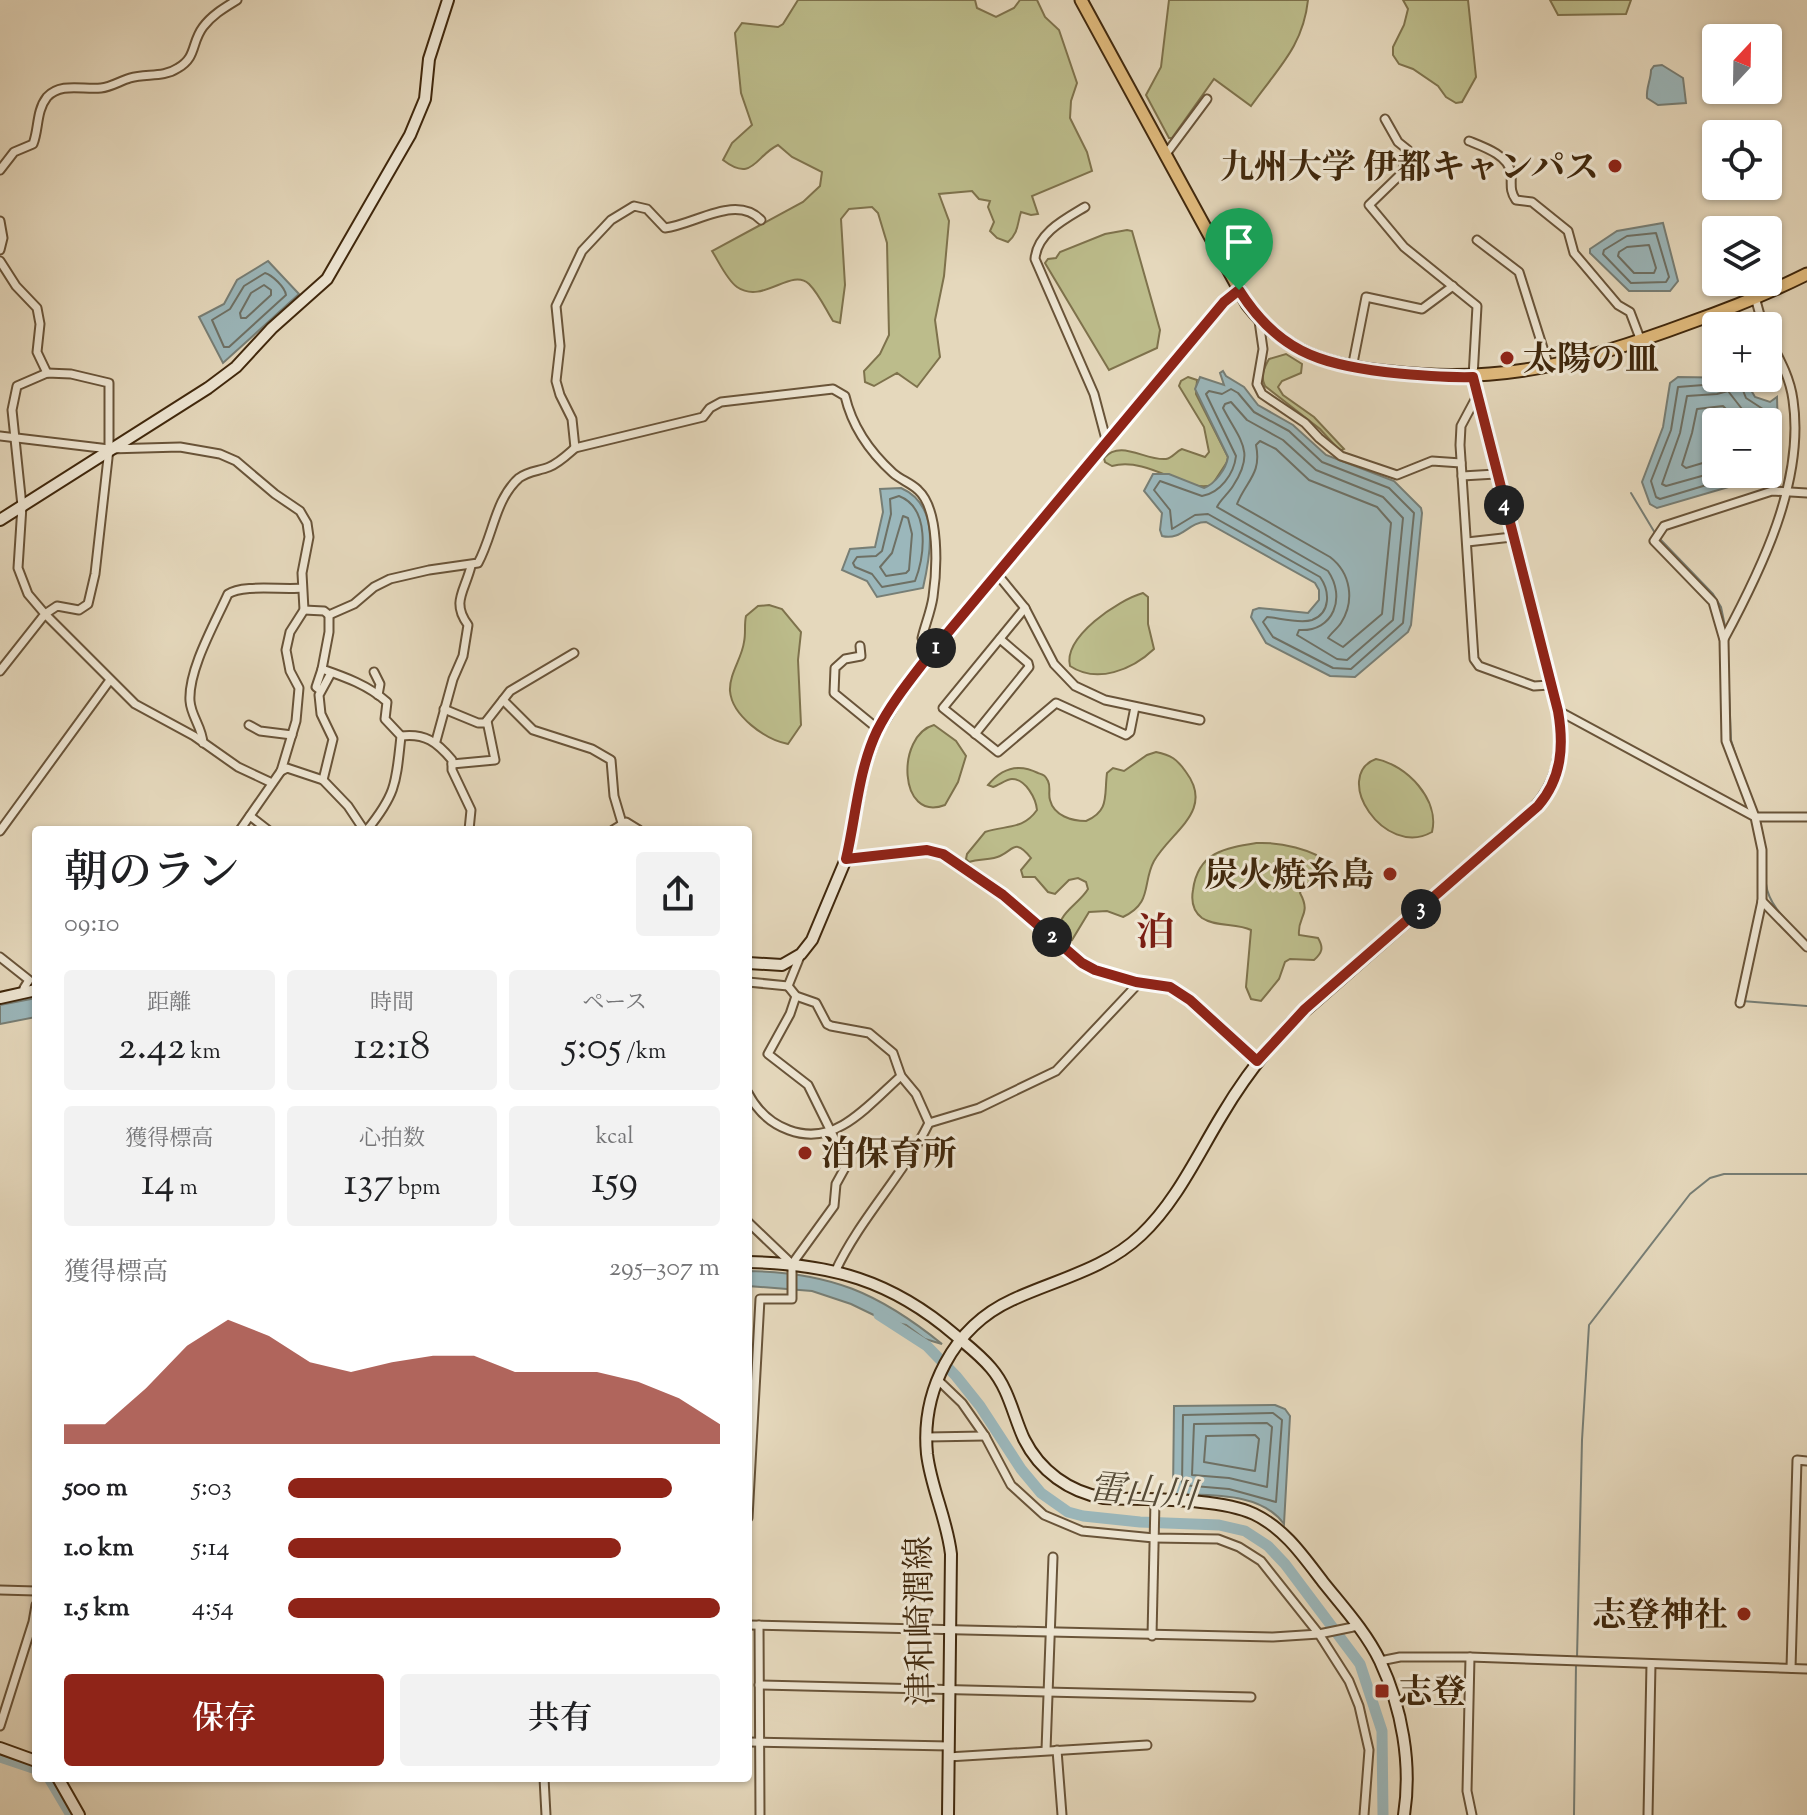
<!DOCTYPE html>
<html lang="ja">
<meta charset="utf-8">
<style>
body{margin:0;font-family:"Sorts Mill Goudy","Noto Serif JP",serif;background:#f2f2f2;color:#202124;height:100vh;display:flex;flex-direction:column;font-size:30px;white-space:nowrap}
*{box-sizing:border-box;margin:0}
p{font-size:26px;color:#757577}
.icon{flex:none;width:44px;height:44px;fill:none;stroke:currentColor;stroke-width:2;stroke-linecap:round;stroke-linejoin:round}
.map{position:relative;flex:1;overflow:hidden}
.side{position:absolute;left:32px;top:826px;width:720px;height:956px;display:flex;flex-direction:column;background:#fff;border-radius:8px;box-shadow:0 2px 6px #0004}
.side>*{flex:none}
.needle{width:52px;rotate:22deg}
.buttons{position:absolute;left:1702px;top:24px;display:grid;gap:16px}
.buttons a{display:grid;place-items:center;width:80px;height:80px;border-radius:8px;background:#fff;box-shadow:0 2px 6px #0004;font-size:40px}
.pin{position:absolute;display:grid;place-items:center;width:68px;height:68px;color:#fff;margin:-82px -34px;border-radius:50% 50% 50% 0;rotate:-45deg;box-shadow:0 0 8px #0007}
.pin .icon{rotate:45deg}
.km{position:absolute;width:40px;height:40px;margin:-20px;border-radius:50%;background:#222;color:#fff;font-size:22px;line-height:40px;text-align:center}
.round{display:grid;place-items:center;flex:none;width:84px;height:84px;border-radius:8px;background:#f2f2f2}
.headline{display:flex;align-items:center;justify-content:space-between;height:136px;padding:0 32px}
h1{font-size:44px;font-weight:600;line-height:60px}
.metrics{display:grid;grid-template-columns:repeat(3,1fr);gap:12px;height:136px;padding:8px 32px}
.metrics div{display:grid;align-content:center;border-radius:8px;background:#f2f2f2;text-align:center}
.metrics b{font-size:40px;font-weight:600}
.metrics small{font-size:22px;font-weight:400}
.metrics p{font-size:22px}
.chart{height:224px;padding:16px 32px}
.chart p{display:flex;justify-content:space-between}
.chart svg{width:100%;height:144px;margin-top:8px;fill:#8f2418;opacity:.7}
.cta{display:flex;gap:16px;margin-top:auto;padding:16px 32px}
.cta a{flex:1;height:92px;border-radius:8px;background:#8f2418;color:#fff;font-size:32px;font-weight:600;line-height:92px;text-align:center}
.cta a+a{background:#f2f2f2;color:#202124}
ul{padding:0 32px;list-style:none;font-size:26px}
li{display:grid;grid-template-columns:128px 96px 1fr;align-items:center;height:60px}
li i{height:20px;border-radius:10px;background:#8f2418}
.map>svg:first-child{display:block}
.green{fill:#bcbc8b;stroke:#7e724c;stroke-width:2}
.water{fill:#9bb7bb;stroke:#777e75;stroke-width:2;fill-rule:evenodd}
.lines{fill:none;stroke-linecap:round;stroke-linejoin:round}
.shore{stroke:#6e7064;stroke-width:2}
.stream{stroke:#777e75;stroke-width:2}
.river{stroke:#9bb7bb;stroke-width:11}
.street-casing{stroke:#695439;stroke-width:11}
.secondary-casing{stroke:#40280d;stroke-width:14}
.primary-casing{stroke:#40280d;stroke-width:15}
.street{stroke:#eee6d3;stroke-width:7}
.secondary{stroke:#eee6d3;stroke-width:10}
.primary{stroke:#e2bc7e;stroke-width:11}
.route-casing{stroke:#fff;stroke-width:16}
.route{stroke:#8f2418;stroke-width:10}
.poi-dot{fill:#8f2418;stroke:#eee6d3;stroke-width:3}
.labels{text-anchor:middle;stroke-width:6;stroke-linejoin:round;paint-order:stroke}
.poi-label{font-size:34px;font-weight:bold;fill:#40280d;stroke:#eee6d3;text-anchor:end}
.street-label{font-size:34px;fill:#40280d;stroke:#eee6d3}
.water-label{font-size:36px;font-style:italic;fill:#574c38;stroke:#eee6d3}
.quarter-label{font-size:38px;font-weight:bold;fill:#7a1f14;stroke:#eee6d3}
</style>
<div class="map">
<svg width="1807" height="1815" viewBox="0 0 1807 1815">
<rect width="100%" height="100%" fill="#e5d8bc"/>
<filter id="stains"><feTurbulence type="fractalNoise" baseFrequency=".0025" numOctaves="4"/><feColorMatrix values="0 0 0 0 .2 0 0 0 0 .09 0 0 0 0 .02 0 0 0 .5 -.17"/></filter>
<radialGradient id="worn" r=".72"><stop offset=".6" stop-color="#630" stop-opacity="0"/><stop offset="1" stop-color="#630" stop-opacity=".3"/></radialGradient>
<g class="green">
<path d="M798,0h177l2,8 19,9 18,-9 6,-8h17l8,17 14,13 18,53 -6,18 -1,17 17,34 5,19 -60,25 6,18 -7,1 -10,-3c-4,12 -2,20 -13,30l-11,-4 -7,-7 4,-9 -6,-15 2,-6 -11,-2 -7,-8 -33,3 10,27 -5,55 -9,44 5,37 -23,30 -20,-14 -23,13 -9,-4 -1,-11 16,-17 9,-19 -2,-92 -9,-30 -6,-6 -23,2 -8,10 4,66 -5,38 -7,-2c-7,-11 -14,-27 -24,-37 -18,-17 -46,21 -72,3 -10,-7 -18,-25 -25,-36l91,-49 17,-16 2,-14 -30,-15 -14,-12c-23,11 -25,38 -55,15l9,-17 20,-18 -11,-32 -6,-60 7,-10 36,4 5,-3z"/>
<path d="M1169,0h139c-5,47 -31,69 -57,106l-37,-27 -42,59h-3l-23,-43 15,-28z"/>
<path d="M1403,0h65l8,77 -14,25 -6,1 -10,-6 -8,-11 -25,-17 -14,-5 -6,-9v-8l11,-22 4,-16z"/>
<path d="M1550,0h81l-5,14 -68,1z"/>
<path d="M1127,230l5,1 28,99 -3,18 -48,22 -64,-107 3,-4 8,-1 4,-6 45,-18z"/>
<path d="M1286,354l16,10 -1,9 -19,8 -4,6 5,8 31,22 30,32 -4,2 -20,-22 -55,-43c-5,-10 -1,-18 4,-27z"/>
<path d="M1188,377l9,3 -1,14 32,63 -1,5 -15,23c-25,9 -63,-29 -100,-19l-7,-4 -1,-4c17,-19 41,3 62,1 7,-1 9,-7 16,-10l23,8 4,-5 -5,-25 -25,-41 2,-5z"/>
<path d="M1143,593l5,4v27l6,25c-22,21 -57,35 -84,17 -7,-29 48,-66 73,-73z"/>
<path d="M769,605l13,4 19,23 -3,28 3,65 -13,19c-22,-4 -56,-28 -58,-53 -1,-17 12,-33 14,-49 2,-9 0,-17 2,-26l12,-10z"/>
<path d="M934,725l22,16 10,15 -8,26 -13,23c-47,18 -49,-70 -11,-80z"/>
<path d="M1156,752c15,3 21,7 30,20 29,39 -15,59 -32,89 -12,22 -1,42 -31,56l-16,-6 -18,1 -17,28 -10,-3c-10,-22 16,-31 26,-48l-2,-7 -8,-4 -9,2 -14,14 -7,-2 -13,-15h-12l-2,-7 10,-12c-18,-23 -18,-4 -37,0 -9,2 -16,1 -25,4l-3,-3 1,-5 18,-22c21,-7 38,-2 52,-22 -1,-11 -11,-31 -25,-31 -5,0 -13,6 -19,8l-5,-2c14,-17 30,-22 50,-12 6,2 7,2 10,8 3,6 0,13 2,19 4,16 22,21 36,21 24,-10 18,-26 21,-48l6,-5 11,3 23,-16z"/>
<path d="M1376,759c31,6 64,41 56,73 -48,27 -101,-56 -56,-73z"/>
<path d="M1257,843c23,-1 55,6 74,21l-2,13c-11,4 -26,3 -29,16 12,22 -3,23 -1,42l19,3c6,10 4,15 -4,22l-24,-1 -5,3 -6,17 -18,22 -10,-2 -5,-12 5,-57c-14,-7 -36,-3 -49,-12 -9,-7 -11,-17 -9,-28 5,-38 32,-42 64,-47z"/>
</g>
<g class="water">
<path d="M1662,65l21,13 3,25 -28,2 -11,-7c-1,-11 4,-18 4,-28l3,-4z"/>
<path d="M1663,223l15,58 -8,10h-41l-39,-38v-4l27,-18z"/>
<path d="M268,261l31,33 -76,69 -24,-46 25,-13 13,-24z"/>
<path d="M1223,371l3,5 18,11 14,18 35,20 33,30 68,26 27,27 1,5 -11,112 -3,7 -53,45 -25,-1 -64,-33 -15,-26 2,-7 6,-2 49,5 11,-13v-10l-4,-7 -109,-61c-18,0 -24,19 -44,14l-2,-6 2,-17 -18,-22 9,-17h16l35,14c11,-4 22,-19 24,-31l-33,-68 5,-12 24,8 -4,-12z"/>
<path d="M1678,377l66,1 11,19 15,5 7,-5 1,38 -4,35 -8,6 -109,32 -7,-4 -8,-22 21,-55 7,-44zM1716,422h52v52h-52z"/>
<path d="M901,488c39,17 30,65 22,100l-46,9 -10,-16 -25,-11 8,-21 25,-2 8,-35 -3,-23z"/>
<path d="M36,998v19l-36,7v-19z"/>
<path d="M748,1271c82,1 131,22 194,73l-17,-5 -19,-14 -22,-5 -33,-16 -39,-13 -64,-5z"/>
<path d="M1275,1405l10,4 5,7 -6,108c-24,-33 -75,-28 -111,-30l1,-88z"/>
</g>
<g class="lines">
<g class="shore">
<path d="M1656,233l13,44 -3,5 -35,1 -28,-29 1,-4 23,-14z"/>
<path d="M1649,245l7,23 -2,5h-20l-16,-17 1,-4 8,-5z"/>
<path d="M265,273c7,2 20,14 21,22l-57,52h-5l-12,-27 18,-11 14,-23z"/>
<path d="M264,285l7,5v5l-25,23h-5l-1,-5 11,-20z"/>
<path d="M1723,378l-7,6 -38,3 -7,43 -20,51 5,16 4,2 83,-25"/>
<path d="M1738,378l8,20 23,15 -1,40"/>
<path d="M1231,389l7,4 16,19 35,19 33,31 67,26 25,25 -11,110 -52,46 -18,-1 -60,-31 -10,-15 4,-5c12,1 33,7 45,3 19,-7 18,-29 8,-43l-112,-63 -13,1 -23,14 -2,-19 -16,-20 6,-9 42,15c18,-3 32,-22 34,-40l-30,-62 3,-3 13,3z"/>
<path d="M1231,402l16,18 36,20 33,30 67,27 20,21 -10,102 -46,40 -10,-1 -40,-24 2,-5c35,2 47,-33 29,-59l-111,-64c3,-7 11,-13 16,-21 23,-35 7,-45 -10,-78l2,-4z"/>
<path d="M1260,441l16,8 33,31 68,27 14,16 -9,91 -39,33 -15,-9c3,-5 9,-9 13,-15 14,-22 10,-50 -11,-66l-93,-53c9,-23 25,-30 19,-59z"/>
<path d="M1716,459l-30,9 -4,-3 10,-32 5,-24 26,-3 16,16"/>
<path d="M1716,472l-50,14 -4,-2 18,-51 7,-37 30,-2 11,-3 14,18 18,13"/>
<path d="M899,496c31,12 26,59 16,85l-33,6 -10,-13 -17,-7 -2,-4 4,-6 19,-1 6,-5 9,-37 -1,-15z"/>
<path d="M903,516l5,2 4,16 -3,36 -3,3 -20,3 -6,-9 12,-14z"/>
<path d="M1273,1413l9,7 -6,82 -47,-13 -47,-4 1,-70z"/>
<path d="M1267,1423l5,4 -5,60 -38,-9 -37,-3 2,-51z"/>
<path d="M1255,1435l4,4 -4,32 -51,-9 2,-26z"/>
</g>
<g class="stream">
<path d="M1631,493l24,40"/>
<path d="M1659,538l54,56 8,13 5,24"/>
<path d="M1728,665l3,75 7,22"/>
<path d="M1759,820c8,22 4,42 7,64 3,24 25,40 41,57"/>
<path d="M1748,951l11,-56"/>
<path d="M1742,1001l65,5"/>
<path d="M1577,1658l5,-218 7,-115 101,-131 20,-16 14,-4h83"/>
<path d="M1574,1815l2,-151"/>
</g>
<g class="river">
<path d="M879,1315l48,31 29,30 24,30 41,63 20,24 27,19 15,4 57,6 79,3 26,6 23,15 17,18 75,100 22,67 1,84"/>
<path d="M0,1757l36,12"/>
<path d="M49,1778l22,37"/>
</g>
<defs>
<g id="street">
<path d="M1385,119l13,23 10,8 -6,23 -33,32 35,42 73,59 -4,71"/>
<path d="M1469,141c15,6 39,14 42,32 1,11 -2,17 5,27l16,2 36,29 6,22 44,52 12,7 11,29"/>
<path d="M1166,154l41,-55"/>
<path d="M0,170l14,-18 19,-8c6,-15 3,-33 14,-47 14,-15 36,-7 54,-9 10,-1 19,-7 29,-10 16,-5 33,0 48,-10 19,-11 13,-25 25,-41 9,-12 21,-19 34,-27"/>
<path d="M1085,207c-20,12 -48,26 -50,52l59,135 13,49"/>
<path d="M0,221l3,17 -3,12"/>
<path d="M1477,240l42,32 30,95"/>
<path d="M0,261l16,25 21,22 3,16 -3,28 10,21"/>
<path d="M1755,297l8,29"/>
<path d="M1259,321l4,28 -6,35 5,10 43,29 14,15 22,18 56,19 35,-14 29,2"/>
<path d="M1352,368l14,-71 56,12 31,-23"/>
<path d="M1477,396l-16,30 -1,19 14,214 5,7 55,20 16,-1"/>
<path d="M0,436l109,13 71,-2 40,7 16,7 39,33 25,17 7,12 2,14 -7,36 2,37 -14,22 -4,18 4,21 9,17 -3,33 -15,50 -41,59"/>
<path d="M575,448l-3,-29 -12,-24 -4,-14 4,-35 -4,-40 26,-55 29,-31 23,-14 13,3 18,19c31,-4 71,-34 96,-8"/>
<path d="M1462,476l34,-2"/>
<path d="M1467,542l45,-5"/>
<path d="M998,575l27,33 29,56 21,22 30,14 95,20"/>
<path d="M1025,608l-82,100 55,44 58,-49 70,32 4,-3 5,-25"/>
<path d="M304,610l20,1 5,4"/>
<path d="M329,615l25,-11 20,-17 16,-8 39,-9 49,-7c15,-27 17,-64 41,-85 9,-7 20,-7 30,-11 10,-4 18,-12 26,-19l128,-31 7,-9 11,-6 112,-13 12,7c7,30 25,56 48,77 8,7 18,10 25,17 22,20 19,80 15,107 -2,14 -8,28 -11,41l8,16"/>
<path d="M329,615v17l-7,37c23,8 46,16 65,33l-2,17 16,17c-5,46 -4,57 -34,94"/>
<path d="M1724,639c37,-69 81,-158 69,-239 -3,-23 -14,-42 -25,-63"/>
<path d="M860,646l1,10 -16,3 -10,9 -1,25 44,36"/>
<path d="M0,671l45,-57 12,-8 22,4 9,-6 7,-30 14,-125v-66l-38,-9 -24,-1 -30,13 -5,24 10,96 -4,62 10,26 17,20 90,90 59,32 44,31 34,16"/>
<path d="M374,672l6,12 -2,11"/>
<path d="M320,690l-4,-3 6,-18"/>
<path d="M503,700l30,30 59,19 19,11 3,36 8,27"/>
<path d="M444,709l34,14h7l25,-32 64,-38"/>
<path d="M1557,710l198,107h52"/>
<path d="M249,725l11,6 32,4"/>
<path d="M975,734l54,-67 -1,-4 -28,-24"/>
<path d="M401,736c24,-3 36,6 51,24v10l19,40 -2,20"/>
<path d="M436,741l17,-62 10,-23 5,-31c-17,-23 -3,-34 3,-59"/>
<path d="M203,743c-1,-16 -12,-27 -13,-42 -2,-31 25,-78 38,-107 14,-10 55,-4 74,-6"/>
<path d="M452,764l43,-4 -8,-39"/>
<path d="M281,771l6,-3 36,12 25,26 16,24"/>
<path d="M323,780l10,-41 -12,-25 -2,-19 12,-22"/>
<path d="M250,816l18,14"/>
<path d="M613,830l13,-8 13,8"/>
<path d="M0,831l110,-151"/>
<path d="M846,859l81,-9 16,4 60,41 79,68 13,7 41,12 34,5 20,13 67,61"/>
<path d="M1762,901l45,46"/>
<path d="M0,957l29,23 -5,8 3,4"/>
<path d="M748,982l40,4"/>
<path d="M788,986l8,10 20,7 11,21 4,2 38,7 24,20 8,23 15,18 13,29"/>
<path d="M788,986l13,-32"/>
<path d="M1740,1003l22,-102v-51l-7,-33 -29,-76 -2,-101 -11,-38 -59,-61 10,-15 108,-35 35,2"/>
<path d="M748,1093c18,35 59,53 95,32 21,-12 40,-33 58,-49"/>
<path d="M748,1222l44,42v35h-32l-12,219"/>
<path d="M792,1264l42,-58 2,-22 11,-20 -39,-79 -40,-31 22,-40 6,-18"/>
<path d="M835,1272c25,-54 68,-96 94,-149l50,-15 77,-37 79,-84 1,-5"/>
<path d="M937,1379l25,24 23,33 26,49 33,30 38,16 72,7 64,1 21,8 22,14 58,73 30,47 10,25 10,44 -5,65"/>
<path d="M927,1437l58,-1"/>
<path d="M0,1590l36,1"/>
<path d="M748,1625l525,12 46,-3 39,-8"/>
<path d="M759,1625l1,190"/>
<path d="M1152,1636l3,-135"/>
<path d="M1470,1657l-3,134 5,24"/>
<path d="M1380,1661l20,-4h70l337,12"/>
<path d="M1791,1668l6,-208 10,1"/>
<path d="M759,1685l492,12"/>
<path d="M0,1726l33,-104 3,-17"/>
<path d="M748,1742l201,4"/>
<path d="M1046,1750l7,-193"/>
<path d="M1057,1750l5,65"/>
<path d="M948,1757l199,-12"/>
<path d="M544,1778l2,37"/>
<path d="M1648,1815l3,-151"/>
</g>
<g id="secondary">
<path d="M0,520l208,-132 28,-21 36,-39 55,-49 83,-144 15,-36 4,-40 19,-59"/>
<path d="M748,963l34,2 19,-11 11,-14 34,-81 18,-92 12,-34 20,-33 34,-46 294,-352 15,-12"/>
<path d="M0,998l36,-8"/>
<path d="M748,1262c83,2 143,18 207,73 13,11 25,20 36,33 18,21 22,47 33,71 16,32 45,53 80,59 41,2 114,-1 150,16 31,15 49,42 69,68 20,25 43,50 57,79 22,47 32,103 24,154"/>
<path d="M0,1748l36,13"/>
<path d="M58,1778l21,37"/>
<path d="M948,1815l3,-261c-4,-35 -20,-66 -24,-100 -6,-63 26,-127 85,-154 45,-21 92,-30 129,-65 35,-33 56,-79 81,-120 20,-34 42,-63 69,-92l238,-209c30,-29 36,-62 29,-103l-85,-334"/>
</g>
<path id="primary" d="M1081,0l166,304c41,52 81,61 144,68 112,13 193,-10 298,-49 40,-14 80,-30 118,-49"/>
</defs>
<use href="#street" class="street-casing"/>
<use href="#secondary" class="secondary-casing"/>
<use href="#primary" class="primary-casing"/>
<use href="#street" class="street"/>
<use href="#secondary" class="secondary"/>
<use href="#primary" class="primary"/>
</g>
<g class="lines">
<defs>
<path id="route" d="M1239,290c38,60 79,74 146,82 30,3 59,6 88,5l85,334c6,35 4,67 -20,95l-233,203 -48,52 -67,-61 -20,-13 -34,-5 -41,-12 -13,-7 -79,-68 -60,-41 -16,-4 -81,9c10,-42 12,-88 31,-128 14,-28 34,-52 53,-77l294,-352z"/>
</defs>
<use href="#route" class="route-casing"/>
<use href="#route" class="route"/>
</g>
<g class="poi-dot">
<circle cx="1615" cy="166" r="8"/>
<circle cx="1507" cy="358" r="8"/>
<circle cx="1390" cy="874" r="8"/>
<circle cx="805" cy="1153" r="8"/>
<circle cx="1744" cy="1614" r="8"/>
<rect x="1374" y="1683" width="16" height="16" rx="4"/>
</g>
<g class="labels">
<g class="poi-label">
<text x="1599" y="178">九州大学 伊都キャンパス</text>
<text x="1523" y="370" text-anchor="start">太陽の皿</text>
<text x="1374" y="886">炭火焼糸島</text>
<text x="821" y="1165" text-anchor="start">泊保育所</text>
<text x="1728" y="1626">志登神社</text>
<text x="1398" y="1703" text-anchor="start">志登</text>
</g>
<g class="street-label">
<text transform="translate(919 1621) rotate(-91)" y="12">津和崎潤線</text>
</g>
<g class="water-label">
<text transform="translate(1143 1490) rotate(5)" y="13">雷山川</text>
</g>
<g class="quarter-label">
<text x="1155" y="945">泊</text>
</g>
</g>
<rect width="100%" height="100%" filter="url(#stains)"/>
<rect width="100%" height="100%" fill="url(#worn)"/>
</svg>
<div class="buttons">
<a><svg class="needle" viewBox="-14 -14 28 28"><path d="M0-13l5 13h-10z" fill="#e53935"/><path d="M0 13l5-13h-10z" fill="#757577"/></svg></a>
<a><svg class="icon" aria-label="locate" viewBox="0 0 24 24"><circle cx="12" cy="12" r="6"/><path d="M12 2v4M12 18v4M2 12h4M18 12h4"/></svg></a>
<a><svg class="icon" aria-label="layers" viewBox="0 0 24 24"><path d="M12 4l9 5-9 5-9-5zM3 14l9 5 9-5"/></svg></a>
<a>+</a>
<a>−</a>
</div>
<div class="pin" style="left:1239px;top:290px;background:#1e9e55"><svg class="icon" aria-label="arrive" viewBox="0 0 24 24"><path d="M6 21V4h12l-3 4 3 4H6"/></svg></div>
<b class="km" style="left:936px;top:648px">1</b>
<b class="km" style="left:1052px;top:937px">2</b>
<b class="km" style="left:1421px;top:909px">3</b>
<b class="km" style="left:1504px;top:505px">4</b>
<section class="side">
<div class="headline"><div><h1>朝のラン</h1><p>09:10</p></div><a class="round"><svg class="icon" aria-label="share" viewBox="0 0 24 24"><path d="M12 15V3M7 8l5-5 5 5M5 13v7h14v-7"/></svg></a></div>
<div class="metrics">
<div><p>距離</p><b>2.42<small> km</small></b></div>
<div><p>時間</p><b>12:18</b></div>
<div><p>ペース</p><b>5:05<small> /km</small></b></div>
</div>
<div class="metrics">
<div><p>獲得標高</p><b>14<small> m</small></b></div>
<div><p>心拍数</p><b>137<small> bpm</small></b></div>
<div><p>kcal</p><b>159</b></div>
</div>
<div class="chart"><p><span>獲得標高</span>295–307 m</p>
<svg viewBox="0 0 160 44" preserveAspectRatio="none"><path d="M0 44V38L10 38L20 27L30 14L40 6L50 11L60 19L70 22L80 19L90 17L100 17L110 22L120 22L130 22L140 25L150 30L160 38V44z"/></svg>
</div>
<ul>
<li><b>500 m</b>5:03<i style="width:89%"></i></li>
<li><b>1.0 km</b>5:14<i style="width:77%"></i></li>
<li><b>1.5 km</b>4:54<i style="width:100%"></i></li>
</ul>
<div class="cta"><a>保存</a><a>共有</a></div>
</section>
</div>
